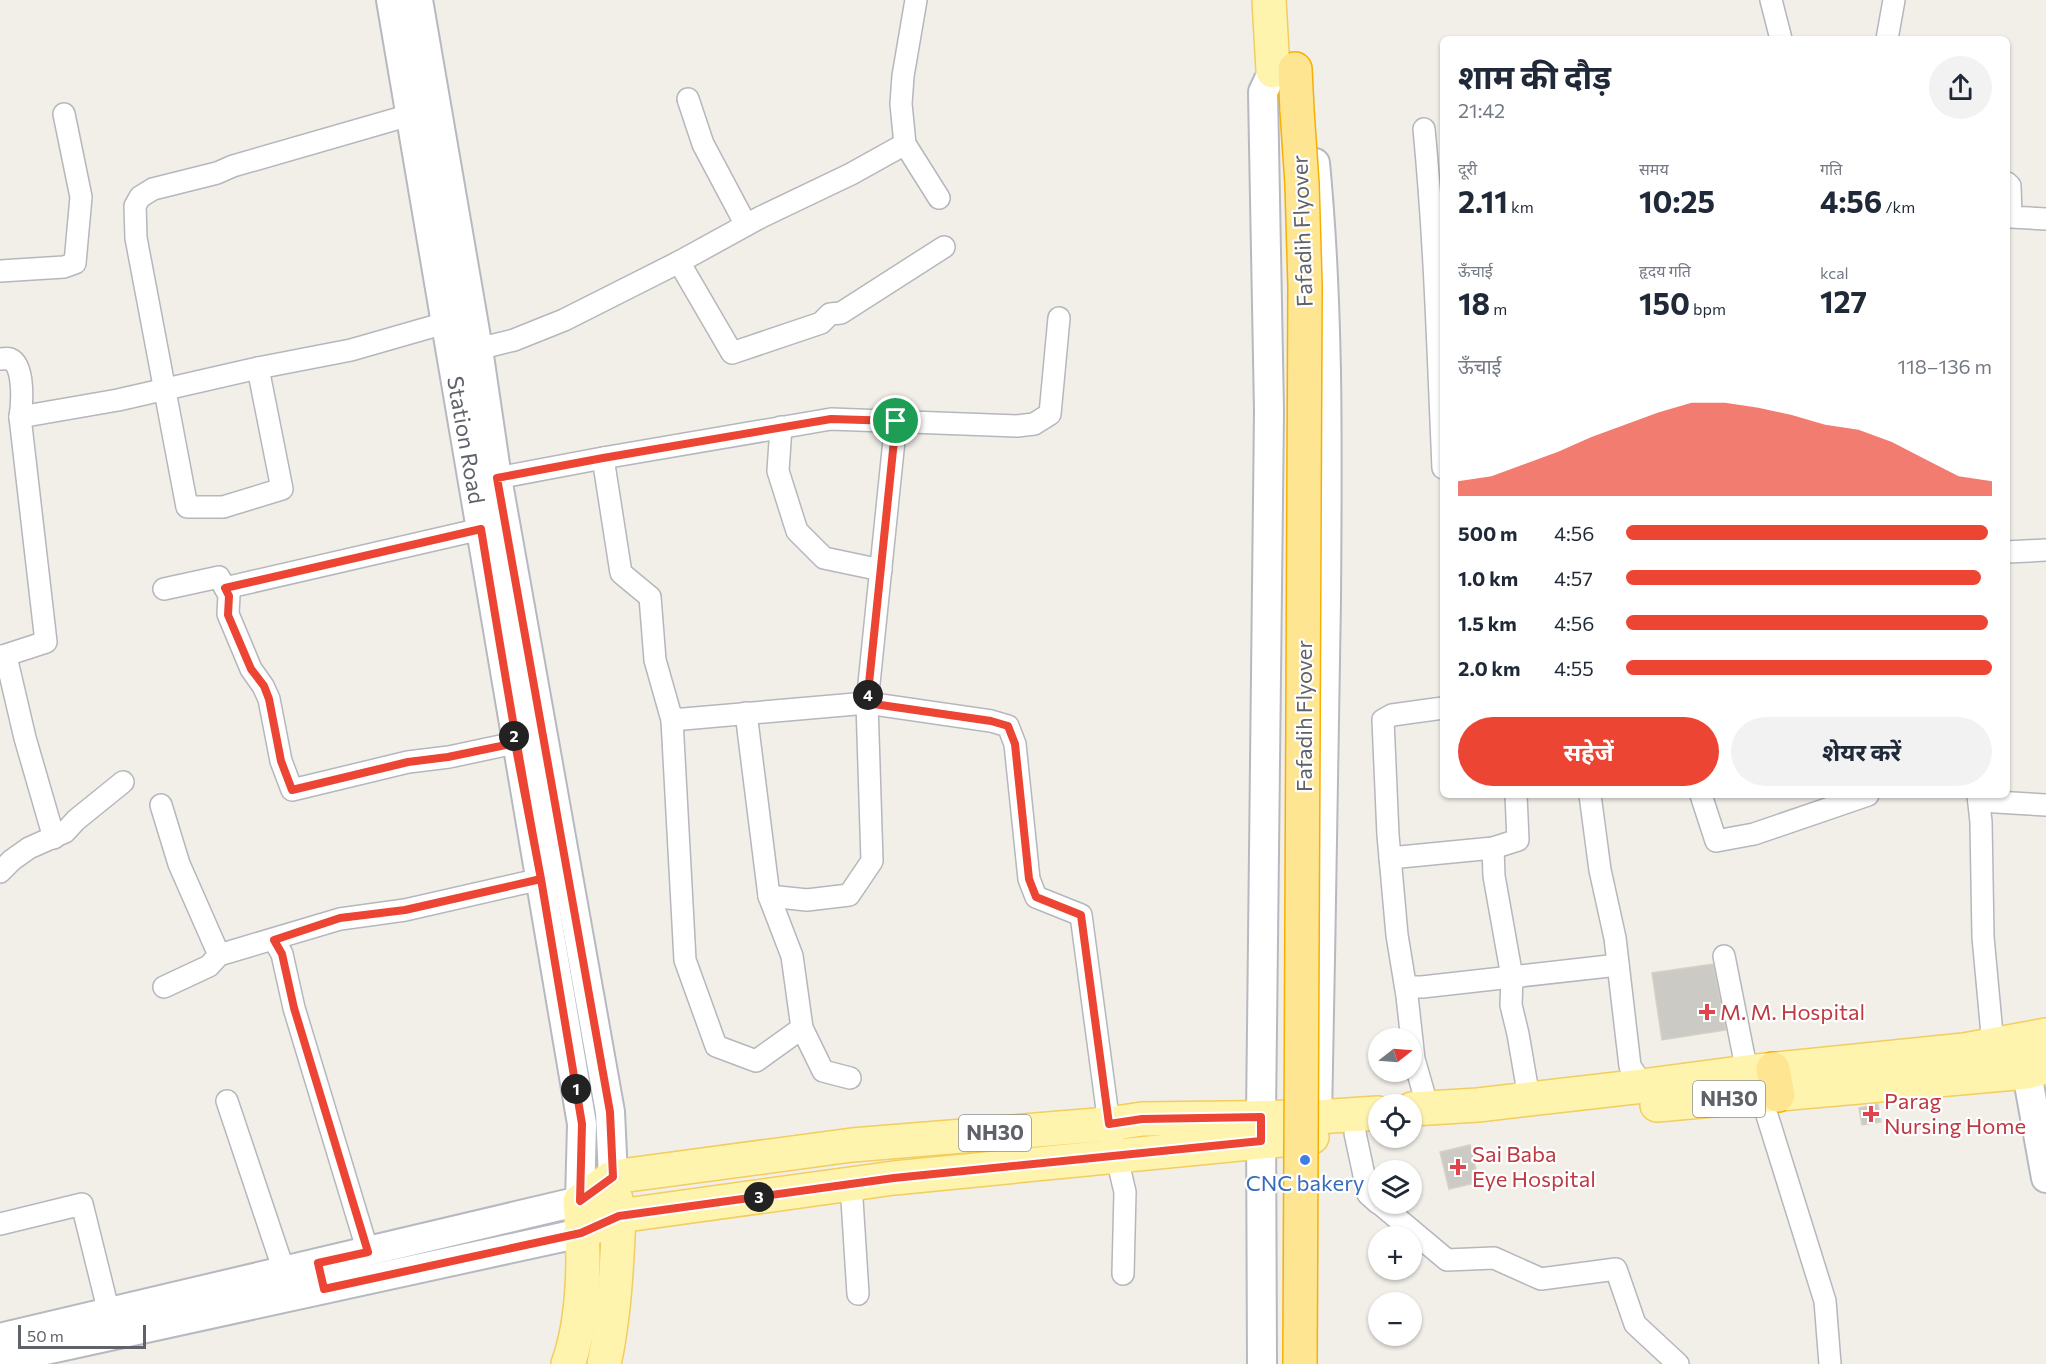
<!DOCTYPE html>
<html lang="hi">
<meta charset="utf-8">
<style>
body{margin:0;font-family:Commissioner,"Noto Sans Devanagari",sans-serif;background:#f2f2f3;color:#1f2937;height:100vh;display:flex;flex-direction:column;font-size:22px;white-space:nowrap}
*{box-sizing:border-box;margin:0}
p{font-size:20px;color:#747a83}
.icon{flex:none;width:33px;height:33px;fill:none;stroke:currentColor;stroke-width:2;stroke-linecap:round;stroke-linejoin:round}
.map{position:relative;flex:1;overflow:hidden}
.sheet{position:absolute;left:1440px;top:36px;width:570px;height:762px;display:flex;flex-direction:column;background:#fff;border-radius:9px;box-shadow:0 2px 4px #0004}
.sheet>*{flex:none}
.needle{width:39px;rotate:73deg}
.fabs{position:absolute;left:1368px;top:1028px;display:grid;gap:12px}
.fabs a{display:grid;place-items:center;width:54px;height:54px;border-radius:50%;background:#fff;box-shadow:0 2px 4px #0004;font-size:30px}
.scale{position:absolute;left:18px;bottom:15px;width:128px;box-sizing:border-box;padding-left:6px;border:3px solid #5f6268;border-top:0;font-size:16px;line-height:21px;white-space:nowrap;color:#5f6268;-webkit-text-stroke:4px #fff;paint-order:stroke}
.pin{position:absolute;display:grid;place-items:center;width:51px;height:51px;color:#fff;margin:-26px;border:3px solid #fff;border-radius:50%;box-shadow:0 2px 6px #0007}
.km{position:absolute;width:30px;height:30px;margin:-15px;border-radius:50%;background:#222;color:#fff;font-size:16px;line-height:30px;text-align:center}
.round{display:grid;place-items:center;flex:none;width:63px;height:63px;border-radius:32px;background:#f2f2f3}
.summary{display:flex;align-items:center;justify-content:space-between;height:102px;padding:0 18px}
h1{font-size:33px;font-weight:700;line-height:45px}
.figures{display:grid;grid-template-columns:repeat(3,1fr);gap:9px;height:102px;padding:6px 18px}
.figures div{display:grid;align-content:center}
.figures b{font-size:30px;font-weight:700}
.figures small{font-size:16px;font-weight:400}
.figures p{font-size:16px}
.chart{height:168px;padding:12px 18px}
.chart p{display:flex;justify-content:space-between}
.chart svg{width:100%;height:108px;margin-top:6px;fill:#ec4533;opacity:.7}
.primary-button{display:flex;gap:12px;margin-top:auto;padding:12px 18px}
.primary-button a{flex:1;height:69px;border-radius:36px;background:#ec4533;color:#fff;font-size:24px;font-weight:700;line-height:69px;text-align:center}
.primary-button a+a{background:#f2f2f3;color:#1f2937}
ul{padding:0 18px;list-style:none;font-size:20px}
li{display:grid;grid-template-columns:96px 72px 1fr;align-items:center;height:45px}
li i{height:15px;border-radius:8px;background:#ec4533}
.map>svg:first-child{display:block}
.building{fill:#cccac5;stroke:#d6d1c5;stroke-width:1.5}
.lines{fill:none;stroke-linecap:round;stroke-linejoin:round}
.street-casing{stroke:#b5b7bc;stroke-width:24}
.secondary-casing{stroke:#b6b9bf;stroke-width:32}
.primary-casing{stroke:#f3cd5e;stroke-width:36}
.highway-casing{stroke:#f8b000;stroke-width:36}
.street{stroke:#fff;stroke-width:21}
.secondary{stroke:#fff;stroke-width:28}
.primary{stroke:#fff4ae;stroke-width:33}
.highway{stroke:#fee591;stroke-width:33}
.highway-bridge-casing{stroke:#f8b000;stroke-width:36;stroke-linecap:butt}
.highway-bridge{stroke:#fee591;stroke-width:33}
.route-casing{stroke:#fff;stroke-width:12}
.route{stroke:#ec4533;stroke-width:8}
.health-dot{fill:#e0444e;stroke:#fff;stroke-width:2}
.shop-dot{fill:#3f7fe0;stroke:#fff;stroke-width:2}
.labels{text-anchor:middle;stroke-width:4.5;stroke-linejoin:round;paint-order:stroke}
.shield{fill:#fff;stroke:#8f9195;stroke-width:1.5}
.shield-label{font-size:21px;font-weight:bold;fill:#5f6268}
.street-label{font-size:22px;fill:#5f6268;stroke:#fff}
.health-label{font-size:22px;fill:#be3a42;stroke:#fff;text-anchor:start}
.shop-label{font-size:22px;fill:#366cbe;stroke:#fff}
</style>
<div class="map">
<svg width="2046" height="1364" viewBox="0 0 2046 1364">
<rect width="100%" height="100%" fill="#f1efe8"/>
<g class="building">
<path d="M1713,964l13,66 -64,10 -10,-67z"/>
<path d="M1878,1104l3,18 -19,3 -3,-17z"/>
<path d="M1470,1145l9,37 -30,7 -9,-37z"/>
</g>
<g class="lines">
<defs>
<g id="street">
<path d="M916,0l-13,76 -2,28 4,40 34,54"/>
<path d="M1771,0l10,39"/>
<path d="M1887,39l7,-39"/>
<path d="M688,99l15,45 43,81"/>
<path d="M1424,129c11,113 14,226 19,339"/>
<path d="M2007,183l3,3 1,31 35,2"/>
<path d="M679,262l53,91 89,-30 9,-9 11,-1 103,-66"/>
<path d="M0,271l64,-4 11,-4 6,-66 -17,-83"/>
<path d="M478,349l36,-9 50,-20 115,-58 82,-45 90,-43 54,-30"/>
<path d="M0,359c3,0 7,-1 10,0 15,6 12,46 10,58l26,225 -43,14"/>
<path d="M258,368l24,121 -59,18h-36l-51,-269 -1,-32 5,-9 13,-8 64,-16 16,-7 177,-51"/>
<path d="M20,417l98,-17 140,-32 93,-18 94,-27"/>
<path d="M781,427l-3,44 19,60 27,27 57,12"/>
<path d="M603,458l18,115 29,24 5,63 17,60 195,-17 124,18 17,5 7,18 14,135 7,18 45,18 28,209 16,68 -2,82"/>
<path d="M497,478l106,-20 228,-39 186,7 17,-2 16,-10 9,-96"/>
<path d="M2007,552l39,-2"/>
<path d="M225,588l256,-59"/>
<path d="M164,589l55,-12 10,18 -1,19 23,55 12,17 6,13 12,62 11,29 116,-28 41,-5 66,-14"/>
<path d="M0,656l7,5 18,77 29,100"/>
<path d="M746,713l23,183 38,4 42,-5 23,-34 -5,-158 29,-282"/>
<path d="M672,720l13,240 31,86 40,15 46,-33 -10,-72 -23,-60"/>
<path d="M1590,795l10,75 15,68 15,128 13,20"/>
<path d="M1701,795l15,46 38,-7 114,-39"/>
<path d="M1978,795l3,27 2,115 10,108"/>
<path d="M1979,801l67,4"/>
<path d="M161,805l18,59 40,91"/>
<path d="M1493,848l1,28 18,101 -1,28 7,29 11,64"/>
<path d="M1390,858l103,-10 25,-8 -2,-45"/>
<path d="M0,872l12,-12 17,-12 36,-16 11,-12 47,-38"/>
<path d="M274,940l8,14 12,54 74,244"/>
<path d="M1724,956l23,116"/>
<path d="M164,987l45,-21 10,-11 121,-36 65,-9 136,-31"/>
<path d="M1406,987h16l196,-22"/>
<path d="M802,1028l21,43 27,7"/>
<path d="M1761,1096l64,205 5,63"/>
<path d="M227,1101l57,170"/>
<path d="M1428,1108l-14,-49 -7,-63 -10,-61 -9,-100 -5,-115 9,-5 51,-7"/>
<path d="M1355,1133l13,61 10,9"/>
<path d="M851,1184l7,110"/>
<path d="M1379,1203l68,57 47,-2 47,21 75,-10 19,55 43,40"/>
<path d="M0,1224l82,-20 27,109"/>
</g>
<g id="secondary">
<path d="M418,0l60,349 19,129 113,634 3,65"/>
<path d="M1315,163c14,146 12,291 11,437 -2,173 -6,346 -9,519"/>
<path d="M2023,1051l23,127"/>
<path d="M0,1338l580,-137 2,-77 -191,-1124"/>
<path d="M0,1360l581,-127"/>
<path d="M1262,1364l-1,-247 8,-706 -6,-319 10,-21"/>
</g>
<g id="primary">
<path d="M1269,0l4,71"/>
<path d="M1657,1105l370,-33 19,-5"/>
<path d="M1412,1109l66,-4 165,-19 104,-14 217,-22 82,-15"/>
<path d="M581,1233l38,-17 275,-38 418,-41"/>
<path d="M568,1364c17,-46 17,-115 12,-163l33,-24 239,-32 257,-21 33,-5 175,-2 61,-4"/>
<path d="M604,1364c8,-36 11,-71 13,-108 1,-20 3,-38 -1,-57"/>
</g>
<g id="highway">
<path d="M1295,69l2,41"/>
<path d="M1773,1069l5,26"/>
</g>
</defs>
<use href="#street" class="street-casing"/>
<use href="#secondary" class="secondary-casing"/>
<use href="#primary" class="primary-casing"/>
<use href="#highway" class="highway-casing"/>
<use href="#street" class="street"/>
<use href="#secondary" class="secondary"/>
<use href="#primary" class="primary"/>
<use href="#highway" class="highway"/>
<defs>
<path id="highway-bridge" d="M1297,110l5,74 3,102 -5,1078"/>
</defs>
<use href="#highway-bridge" class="highway-bridge-casing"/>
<use href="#highway-bridge" class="highway-bridge"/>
</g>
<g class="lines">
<defs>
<path id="route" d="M896,421l-65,-2 -228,39 -106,20 113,634 3,65 -33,24 2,-77 -41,-245 -26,-136 -67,14 -40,5 -116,28 -11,-29 -12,-62 -5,-13 -13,-17 -23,-54 1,-19 -4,-8 256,-59c19,116 38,233 60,350l-136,31 -65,8 -66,22 8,14 12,54 74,244 -50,11 6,26 257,-56 38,-17 275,-38 367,-37v-24l-119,2 -33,5 -28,-209 -45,-18 -7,-18 -14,-135 -7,-18 -17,-5 -124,-18 29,-282"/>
</defs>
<use href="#route" class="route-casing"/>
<use href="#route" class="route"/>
</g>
<g class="health-dot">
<path d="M1704 1003h6v6h6v6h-6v6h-6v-6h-6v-6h6z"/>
<path d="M1868 1105h6v6h6v6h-6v6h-6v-6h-6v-6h6z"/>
<path d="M1455 1158h6v6h6v6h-6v6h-6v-6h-6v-6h6z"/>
</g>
<circle class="shop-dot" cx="1305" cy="1160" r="6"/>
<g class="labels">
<g class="shield">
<rect x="1693" y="1081" width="72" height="36" rx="4.5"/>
<rect x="959" y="1115" width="72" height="36" rx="4.5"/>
</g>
<g class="shield-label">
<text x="1729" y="1106">NH30</text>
<text x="995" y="1140">NH30</text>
</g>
<g class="street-label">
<text transform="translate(1302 231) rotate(-92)" y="8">Fafadih Flyover</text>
<text transform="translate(466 440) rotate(80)" y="8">Station Road</text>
<text transform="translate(1304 716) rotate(-90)" y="8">Fafadih Flyover</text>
</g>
<g class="health-label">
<text x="1720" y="1020">M. M. Hospital</text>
<text x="1884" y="1109">Parag<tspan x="1884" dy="25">Nursing Home</tspan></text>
<text x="1472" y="1162">Sai Baba<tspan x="1472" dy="25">Eye Hospital</tspan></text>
</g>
<g class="shop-label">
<text x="1305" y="1191">CNC bakery</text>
</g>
</g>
</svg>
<div class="fabs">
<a><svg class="needle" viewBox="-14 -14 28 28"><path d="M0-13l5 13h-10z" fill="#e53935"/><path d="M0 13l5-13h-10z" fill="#747a83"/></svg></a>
<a><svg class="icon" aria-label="locate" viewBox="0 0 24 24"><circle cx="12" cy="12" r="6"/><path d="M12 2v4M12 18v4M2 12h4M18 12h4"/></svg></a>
<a><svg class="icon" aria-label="layers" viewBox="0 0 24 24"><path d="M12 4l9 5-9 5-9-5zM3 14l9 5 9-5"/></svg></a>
<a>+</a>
<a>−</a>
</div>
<div class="scale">50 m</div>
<div class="pin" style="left:896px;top:421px;background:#1e9e55"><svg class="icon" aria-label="arrive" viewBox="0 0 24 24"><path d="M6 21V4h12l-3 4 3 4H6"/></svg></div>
<b class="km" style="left:576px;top:1089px">1</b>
<b class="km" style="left:514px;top:736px">2</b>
<b class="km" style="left:759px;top:1197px">3</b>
<b class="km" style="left:868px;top:695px">4</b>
<section class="sheet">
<div class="summary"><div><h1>शाम की दौड़</h1><p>21:42</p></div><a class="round"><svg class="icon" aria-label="share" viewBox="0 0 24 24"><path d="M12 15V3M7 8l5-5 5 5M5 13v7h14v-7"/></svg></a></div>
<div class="figures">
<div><p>दूरी</p><b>2.11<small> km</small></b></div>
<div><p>समय</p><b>10:25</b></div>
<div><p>गति</p><b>4:56<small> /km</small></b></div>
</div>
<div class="figures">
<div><p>ऊँचाई</p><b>18<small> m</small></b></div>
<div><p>हृदय गति</p><b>150<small> bpm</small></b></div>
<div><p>kcal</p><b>127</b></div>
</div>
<div class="chart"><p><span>ऊँचाई</span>118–136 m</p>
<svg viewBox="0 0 160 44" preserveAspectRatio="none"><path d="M0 44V38L10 36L20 31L30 26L40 20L50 15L60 10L70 6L80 6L90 8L100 11L110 15L120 17L130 22L140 29L150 36L160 38V44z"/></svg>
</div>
<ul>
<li><b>500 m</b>4:56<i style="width:99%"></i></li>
<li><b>1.0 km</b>4:57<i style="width:97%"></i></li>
<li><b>1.5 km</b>4:56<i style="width:99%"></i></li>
<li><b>2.0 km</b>4:55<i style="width:100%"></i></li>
</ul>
<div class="primary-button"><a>सहेजें</a><a>शेयर करें</a></div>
</section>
</div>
